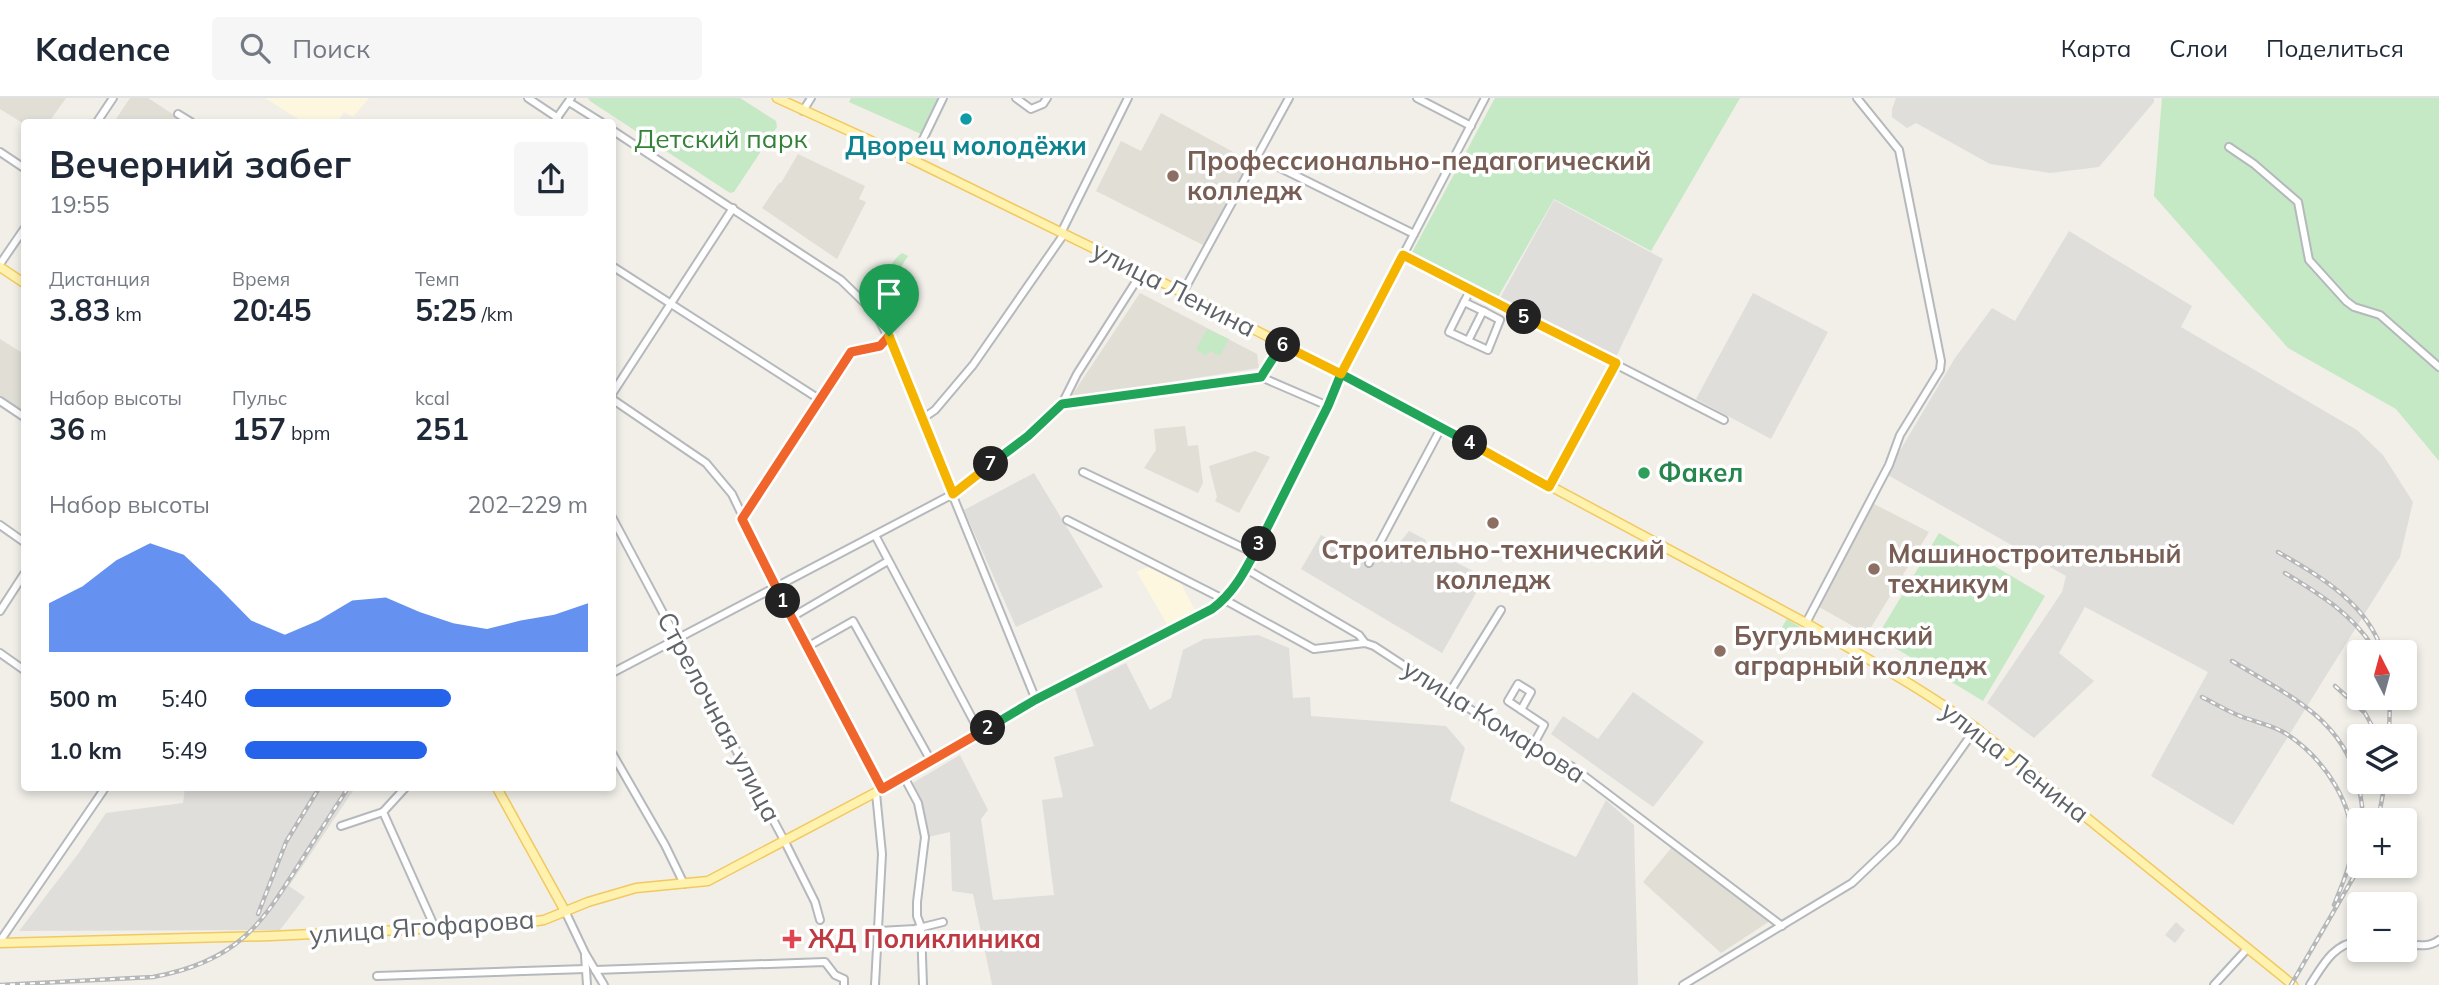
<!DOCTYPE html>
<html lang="ru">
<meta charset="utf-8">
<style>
body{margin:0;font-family:Mulish,sans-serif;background:#f6f6f7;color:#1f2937;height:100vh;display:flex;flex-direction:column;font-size:26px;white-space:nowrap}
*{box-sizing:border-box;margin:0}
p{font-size:23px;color:#747a83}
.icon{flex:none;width:38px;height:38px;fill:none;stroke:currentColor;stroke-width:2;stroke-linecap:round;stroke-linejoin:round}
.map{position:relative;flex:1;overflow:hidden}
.sheet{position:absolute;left:21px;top:21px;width:595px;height:672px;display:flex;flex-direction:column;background:#fff;border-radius:7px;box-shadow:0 4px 10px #0003}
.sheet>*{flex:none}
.needle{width:46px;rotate:354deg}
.fabs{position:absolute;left:2347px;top:542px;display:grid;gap:14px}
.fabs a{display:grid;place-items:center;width:70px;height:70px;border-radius:7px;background:#fff;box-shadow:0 4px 10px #0003;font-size:35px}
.pin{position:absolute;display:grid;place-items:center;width:60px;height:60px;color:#fff;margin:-72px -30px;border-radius:50% 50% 50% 0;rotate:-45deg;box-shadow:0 0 7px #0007}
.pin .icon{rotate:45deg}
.km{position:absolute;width:35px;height:35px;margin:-18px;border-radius:50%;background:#222;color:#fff;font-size:19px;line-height:35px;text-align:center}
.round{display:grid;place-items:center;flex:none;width:74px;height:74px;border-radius:7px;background:#f6f6f7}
.summary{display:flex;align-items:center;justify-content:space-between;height:119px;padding:0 28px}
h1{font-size:38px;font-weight:700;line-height:52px}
.figures{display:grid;grid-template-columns:repeat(3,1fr);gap:10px;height:119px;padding:7px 28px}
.figures div{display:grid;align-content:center}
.figures b{font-size:30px;font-weight:700}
.figures small{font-size:19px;font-weight:400}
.figures p{font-size:19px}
.chart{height:196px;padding:14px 28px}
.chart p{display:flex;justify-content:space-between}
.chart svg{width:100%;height:126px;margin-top:7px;fill:#2563eb;opacity:.7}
ul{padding:0 28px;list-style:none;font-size:23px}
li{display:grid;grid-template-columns:112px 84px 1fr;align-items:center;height:52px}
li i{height:18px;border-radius:9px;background:#2563eb}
header{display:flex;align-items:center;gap:42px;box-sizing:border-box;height:98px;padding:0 35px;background:#fff;border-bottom:2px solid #e0e1e3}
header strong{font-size:33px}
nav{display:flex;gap:38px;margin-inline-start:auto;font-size:24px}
.search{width:490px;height:63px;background:#f6f6f7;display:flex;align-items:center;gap:18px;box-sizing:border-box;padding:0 24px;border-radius:7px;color:#747a83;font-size:26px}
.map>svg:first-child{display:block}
.commercial{fill:#fef7e0}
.industrial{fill:#e0deda}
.education{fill:#e1ded6}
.green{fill:#c5e8c5}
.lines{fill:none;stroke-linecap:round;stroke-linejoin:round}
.minor-casing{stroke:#b5b8bc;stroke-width:10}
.major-casing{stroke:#f2c960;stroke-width:11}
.minor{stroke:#fff;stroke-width:6}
.major{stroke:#fff2af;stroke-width:8}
.rail-casing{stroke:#b6b7b8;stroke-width:4.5}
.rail{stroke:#fff;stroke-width:2;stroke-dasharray:5;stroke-linecap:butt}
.split-1-casing{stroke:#fff;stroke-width:14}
.split-2-casing{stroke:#fff;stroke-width:14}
.split-3-casing{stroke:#fff;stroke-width:14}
.split-4-casing{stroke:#fff;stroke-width:14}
.split-5-casing{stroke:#fff;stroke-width:14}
.split-6-casing{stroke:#fff;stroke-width:14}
.split-7-casing{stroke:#fff;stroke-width:14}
.split-8-casing{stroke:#fff;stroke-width:14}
.split-1{stroke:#f0652b;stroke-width:9}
.split-2{stroke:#f0652b;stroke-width:9}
.split-3{stroke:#22a559;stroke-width:9}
.split-4{stroke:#22a559;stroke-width:9}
.split-5{stroke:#f5b400;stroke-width:9}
.split-6{stroke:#f5b400;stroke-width:9}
.split-7{stroke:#22a559;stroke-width:9}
.split-8{stroke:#f5b400;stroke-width:9}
.culture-dot{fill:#0f9aa8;stroke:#fff;stroke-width:2.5}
.education-dot{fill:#8d6e63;stroke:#fff;stroke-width:2.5}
.leisure-dot{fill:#2e9e5b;stroke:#fff;stroke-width:2.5}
.health-dot{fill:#e0444e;stroke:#fff;stroke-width:2.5}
.labels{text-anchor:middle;stroke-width:7;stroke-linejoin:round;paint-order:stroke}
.park-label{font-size:26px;fill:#348238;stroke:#fff}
.culture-label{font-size:26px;font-weight:bold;fill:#0d838f;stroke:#fff}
.education-label{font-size:26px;font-weight:bold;fill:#785e54;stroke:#fff;text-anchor:start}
.street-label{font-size:26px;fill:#5f6368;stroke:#fff}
.leisure-label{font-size:26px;font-weight:bold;fill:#27864d;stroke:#fff;text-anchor:start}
.health-label{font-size:26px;font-weight:bold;fill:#be3a42;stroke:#fff;text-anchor:start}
</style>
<header>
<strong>Kadence</strong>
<div class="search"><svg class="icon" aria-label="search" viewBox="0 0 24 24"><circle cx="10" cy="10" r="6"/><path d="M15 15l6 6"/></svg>Поиск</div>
<nav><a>Карта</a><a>Слои</a><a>Поделиться</a></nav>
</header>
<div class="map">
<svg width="2439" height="887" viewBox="0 0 2439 887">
<rect width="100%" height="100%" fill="#f1efe8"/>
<g class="commercial">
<path d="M265,0h104l-16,19 -9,-5 -7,10h-34z"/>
<path d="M1148,469l32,15 16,30 -28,14 -31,-54z"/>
</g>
<g class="industrial">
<path d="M1896,0h258v4l-55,65 -49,6 -60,-9 -74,-41 -9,5 -15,-11v-8z"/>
<path d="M1554,102l109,59 -47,98 -117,-57z"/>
<path d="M2069,133l123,75 -11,21 176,103 26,25 30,47 -13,55 -167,268 -82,-49 57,-104 -123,-65 -26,46 35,28 -60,57 -47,-35 75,-111 4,-16 -180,-102 69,-116 37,-50 23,13z"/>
<path d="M1753,195l75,39 -57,107 -75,-40z"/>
<path d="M1034,375l69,114 -87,40 -52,-117z"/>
<path d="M1409,433l17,9 -1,7 48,24 20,3 4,10 -17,2 -38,67 -141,-84 20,-34 48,25 12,-22 17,7z"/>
<path d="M1258,537l31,13 4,50 17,-1 1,19 135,10 19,22 -15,53 126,56 30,-57 28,25 4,160h-646l-19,-91 -21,-3 -2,-59 -22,5 -17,-53 49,-29 28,55 -7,9 12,81 61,-5 -12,-95 21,-3 -9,-40 40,-11 -19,-57 51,-26 24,47 21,-12 12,-48 21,-11z"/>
<path d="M1633,594l71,50 -51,65 -102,-73 12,-18 35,23z"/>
<path d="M185,690h170l-66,98 16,11 -25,33 -261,1 59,-77 28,-41 77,-10z"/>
<path d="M2176,824l9,8 -10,13 -10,-8z"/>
</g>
<g class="education">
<path d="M0,0h66l-17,24 -25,2 -24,-15z"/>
<path d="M130,0h18l37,24h-71z"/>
<path d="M1161,15l89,48 -45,85 -109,-55 25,-50 20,10z"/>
<path d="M798,56l67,32 -6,13 7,3 -29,57 -75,-51 17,-25h2z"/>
<path d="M1140,195l117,61 2,14 -189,30z"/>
<path d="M0,241l24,15v59l-24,-16z"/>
<path d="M1185,328l3,20 10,-1 5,38 -5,10 -54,-25 12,-18 -2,-21z"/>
<path d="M1255,353l15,6 -31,56 -24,-12 2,-4 -8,-31z"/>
<path d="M1872,405l57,29 -62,102 -48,-27z"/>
<path d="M1672,749l98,74 -49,32 -78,-71z"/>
</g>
<g class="green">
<path d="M588,0h152l36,23 1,6 -43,65 -4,1 -140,-92z"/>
<path d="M851,0h89l-19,36 -72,-32z"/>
<path d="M1495,0h245l-89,153 -97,-52 -60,105 -86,-44z"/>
<path d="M2162,0h277v363l-43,-52 -108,-61 -134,-152z"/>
<path d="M902,155l6,3 -18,28c-7,-10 3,-25 12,-31z"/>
<path d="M1207,231l22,10 -9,17 -10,-5 -4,5 -10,-7z"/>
<path d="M1939,435l106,63 -62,105 -106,-64z"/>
<path d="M1787,521l16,10 -12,18 -15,-10z"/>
</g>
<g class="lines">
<defs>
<g id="minor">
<path d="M528,0l30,20"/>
<path d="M1016,0l15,11 12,-5 4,-6"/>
<path d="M1417,0l54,28"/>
<path d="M569,4l32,20"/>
<path d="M803,13l8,-13"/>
<path d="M178,16l13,8"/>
<path d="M97,24l16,-24"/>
<path d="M554,24l17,-24"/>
<path d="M612,32l229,150 35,34 22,42 26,69 112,275"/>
<path d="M2229,49l25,17 44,38 11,58 37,41 8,6 26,8 59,52"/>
<path d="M0,54l24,16"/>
<path d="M1258,59l156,77"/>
<path d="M913,62l30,-62"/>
<path d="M1061,135l67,-135"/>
<path d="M1403,157l321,165"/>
<path d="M0,166l24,-35"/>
<path d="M612,168l207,133"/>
<path d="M1471,191l-7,13 21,10"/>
<path d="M1182,196l107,-196"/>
<path d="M1464,204l-15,30 39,18 12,-30 -17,-9 -15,30"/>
<path d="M1341,276l144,-276"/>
<path d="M1261,279l67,29"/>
<path d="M612,296l121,-186"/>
<path d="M612,301l94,64 26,31 47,98 103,197"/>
<path d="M0,303l24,16"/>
<path d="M1062,306l15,-30 65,-102"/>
<path d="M922,321l13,-9 38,-45 91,-131"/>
<path d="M1083,374l171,81"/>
<path d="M1550,389l66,-124"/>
<path d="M612,419l173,325 30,60 5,18"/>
<path d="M742,421l109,-167 29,-6 9,-10"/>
<path d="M1067,422l158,80 89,49 51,-6 9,3 157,103 40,17 211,160"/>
<path d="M0,427l24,17"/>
<path d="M875,437l105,198"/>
<path d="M1369,465l72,-135"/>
<path d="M1246,471l113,66 6,8"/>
<path d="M0,513l24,-37"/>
<path d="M792,519l96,-56"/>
<path d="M1806,525l83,-158 11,-30 40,-65 1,-9 -42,-211 -42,-52"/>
<path d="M807,549l46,-26 78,140"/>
<path d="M0,555l24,17"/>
<path d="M612,575l341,-179 75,-58 34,-32 199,-27 21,-33"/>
<path d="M1448,597l53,-85"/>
<path d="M1521,612l10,-18 -13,-8 -10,17 36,24 -13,24"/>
<path d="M612,655l53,92 19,39"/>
<path d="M904,679l14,26 7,34 -8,65v14l4,11 2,58"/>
<path d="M383,714l53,118"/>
<path d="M383,714l22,-24"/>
<path d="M341,728l42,-14"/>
<path d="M565,813l20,42 19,32"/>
<path d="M879,833l36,-2 28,-7"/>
<path d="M0,843l105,-153"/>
<path d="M2404,846c12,1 25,4 35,-4"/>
<path d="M585,857l2,30"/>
<path d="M595,872l230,-8 10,13 9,4v6"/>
<path d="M377,878l209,-7"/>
<path d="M875,887l7,-131 -6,-61"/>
<path d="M1683,887l169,-102 44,-42 80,-113"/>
<path d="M2214,887l33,-36"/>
<path d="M2310,887c13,-20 23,-41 49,-44"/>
</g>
<g id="major">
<path d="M777,0l136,62 229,112 199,102 465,249c58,34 117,66 170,105l317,257"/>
<path d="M0,169l24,16"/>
<path d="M497,690l68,123"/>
<path d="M0,845l270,-7 240,-11 34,-5 44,-18 48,-14 72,-7 174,-92 154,-89 176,-91c35,-26 52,-75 71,-113 20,-40 41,-80 58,-122"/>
</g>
</defs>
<use href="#minor" class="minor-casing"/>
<use href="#major" class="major-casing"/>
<use href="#minor" class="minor"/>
<use href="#major" class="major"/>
<defs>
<g id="rail">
<path d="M2278,454c43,25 89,51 105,101"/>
<path d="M2285,475c34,21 66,40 88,74"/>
<path d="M2232,563c71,43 128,66 131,160"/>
<path d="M2335,588l30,27 13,24"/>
<path d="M2202,599c12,6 25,14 38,19 15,6 32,9 45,17 39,25 73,74 66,121 -2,17 -11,35 -17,51"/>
<path d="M2389,639l1,-39"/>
<path d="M2378,723l7,-39"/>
<path d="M258,816l28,-72 33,-54"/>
<path d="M0,887l153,-8c33,-6 65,-17 91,-40 22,-19 37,-45 52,-68 17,-27 35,-55 52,-81"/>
<path d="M2291,887l69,-119"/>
</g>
</defs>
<use href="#rail" class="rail-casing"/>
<use href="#rail" class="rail"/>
</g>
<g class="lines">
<defs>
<path id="split-1" d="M783,503l-41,-82 109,-167 29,-6 9,-10"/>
<path id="split-2" d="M783,503l99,188 106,-61"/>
<path id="split-3" d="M988,630l47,-28 177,-91c23,-17 34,-40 47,-65"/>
<path id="split-4" d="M1259,446l69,-138 13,-32 129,69"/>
<path id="split-5" d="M1470,345l79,44 67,-124 -92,-46"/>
<path id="split-6" d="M1283,247l58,29 62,-119 121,62"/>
<path id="split-7" d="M991,366l37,-28 34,-32 199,-27 21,-33 1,1"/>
<path id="split-8" d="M889,238l64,158 38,-30"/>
</defs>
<use href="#split-1" class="split-1-casing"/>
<use href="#split-2" class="split-2-casing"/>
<use href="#split-3" class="split-3-casing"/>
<use href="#split-4" class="split-4-casing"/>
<use href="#split-5" class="split-5-casing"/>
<use href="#split-6" class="split-6-casing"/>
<use href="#split-7" class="split-7-casing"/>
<use href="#split-8" class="split-8-casing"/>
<use href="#split-1" class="split-1"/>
<use href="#split-2" class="split-2"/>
<use href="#split-3" class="split-3"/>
<use href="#split-4" class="split-4"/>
<use href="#split-5" class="split-5"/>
<use href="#split-6" class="split-6"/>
<use href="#split-7" class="split-7"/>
<use href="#split-8" class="split-8"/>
</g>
<circle class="culture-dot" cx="966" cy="21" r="7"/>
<g class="education-dot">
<circle cx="1173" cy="78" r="7"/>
<circle cx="1493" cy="425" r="7"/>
<circle cx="1874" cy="471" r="7"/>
<circle cx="1720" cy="553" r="7"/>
</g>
<circle class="leisure-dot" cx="1644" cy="375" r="7"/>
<path class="health-dot" d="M788.5 830.5h7v7h7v7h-7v7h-7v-7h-7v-7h7z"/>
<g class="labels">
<g class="park-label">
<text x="721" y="50">Детский парк</text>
</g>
<g class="culture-label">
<text x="966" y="57">Дворец молодёжи</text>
</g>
<g class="education-label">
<text x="1187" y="72">Профессионально-педагогический<tspan x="1187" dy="30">колледж</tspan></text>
<text x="1493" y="461" text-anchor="middle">Строительно-технический<tspan x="1493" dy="30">колледж</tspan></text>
<text x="1888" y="465">Машиностроительный<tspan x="1888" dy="30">техникум</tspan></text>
<text x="1734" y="547">Бугульминский<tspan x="1734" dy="30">аграрный колледж</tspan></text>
</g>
<g class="street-label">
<text transform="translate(1174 191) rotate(27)" y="9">улица Ленина</text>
<text transform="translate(719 619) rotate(62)" y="9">Стрелочная улица</text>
<text transform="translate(1494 623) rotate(32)" y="9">улица Комарова</text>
<text transform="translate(2015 664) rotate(38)" y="9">улица Ленина</text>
<text transform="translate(422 829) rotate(-4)" y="9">улица Ягофарова</text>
</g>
<g class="leisure-label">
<text x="1658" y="384">Факел</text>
</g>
<g class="health-label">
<text x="808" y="850">ЖД Поликлиника</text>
</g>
</g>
</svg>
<div class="fabs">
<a><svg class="needle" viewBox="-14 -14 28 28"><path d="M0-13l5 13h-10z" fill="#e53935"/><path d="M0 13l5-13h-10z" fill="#747a83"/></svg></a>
<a><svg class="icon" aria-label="layers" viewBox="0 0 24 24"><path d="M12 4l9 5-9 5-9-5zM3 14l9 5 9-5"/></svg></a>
<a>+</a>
<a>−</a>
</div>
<div class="pin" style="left:889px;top:238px;background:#1e9e55"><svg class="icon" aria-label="arrive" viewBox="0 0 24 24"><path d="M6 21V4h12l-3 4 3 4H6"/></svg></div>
<b class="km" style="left:783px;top:503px">1</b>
<b class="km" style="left:988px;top:630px">2</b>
<b class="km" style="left:1259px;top:446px">3</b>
<b class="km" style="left:1470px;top:345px">4</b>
<b class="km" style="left:1524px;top:219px">5</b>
<b class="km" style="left:1283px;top:247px">6</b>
<b class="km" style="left:991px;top:366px">7</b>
<section class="sheet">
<div class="summary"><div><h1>Вечерний забег</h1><p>19:55</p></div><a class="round"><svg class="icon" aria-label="share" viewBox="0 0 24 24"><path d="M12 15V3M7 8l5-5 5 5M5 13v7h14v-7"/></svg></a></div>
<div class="figures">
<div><p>Дистанция</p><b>3.83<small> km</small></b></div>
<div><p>Время</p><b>20:45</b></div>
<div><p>Темп</p><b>5:25<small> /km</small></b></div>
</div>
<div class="figures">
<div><p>Набор высоты</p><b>36<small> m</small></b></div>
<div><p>Пульс</p><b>157<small> bpm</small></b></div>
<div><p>kcal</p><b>251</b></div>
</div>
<div class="chart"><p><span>Набор высоты</span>202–229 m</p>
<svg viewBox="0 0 160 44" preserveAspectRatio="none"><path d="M0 44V27L10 21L20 12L30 6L40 10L50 21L60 33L70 38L80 33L90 26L100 25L110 30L120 34L130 36L140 33L150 31L160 27V44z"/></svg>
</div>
<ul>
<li><b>500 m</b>5:40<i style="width:60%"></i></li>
<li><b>1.0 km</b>5:49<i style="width:53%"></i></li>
</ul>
</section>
</div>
